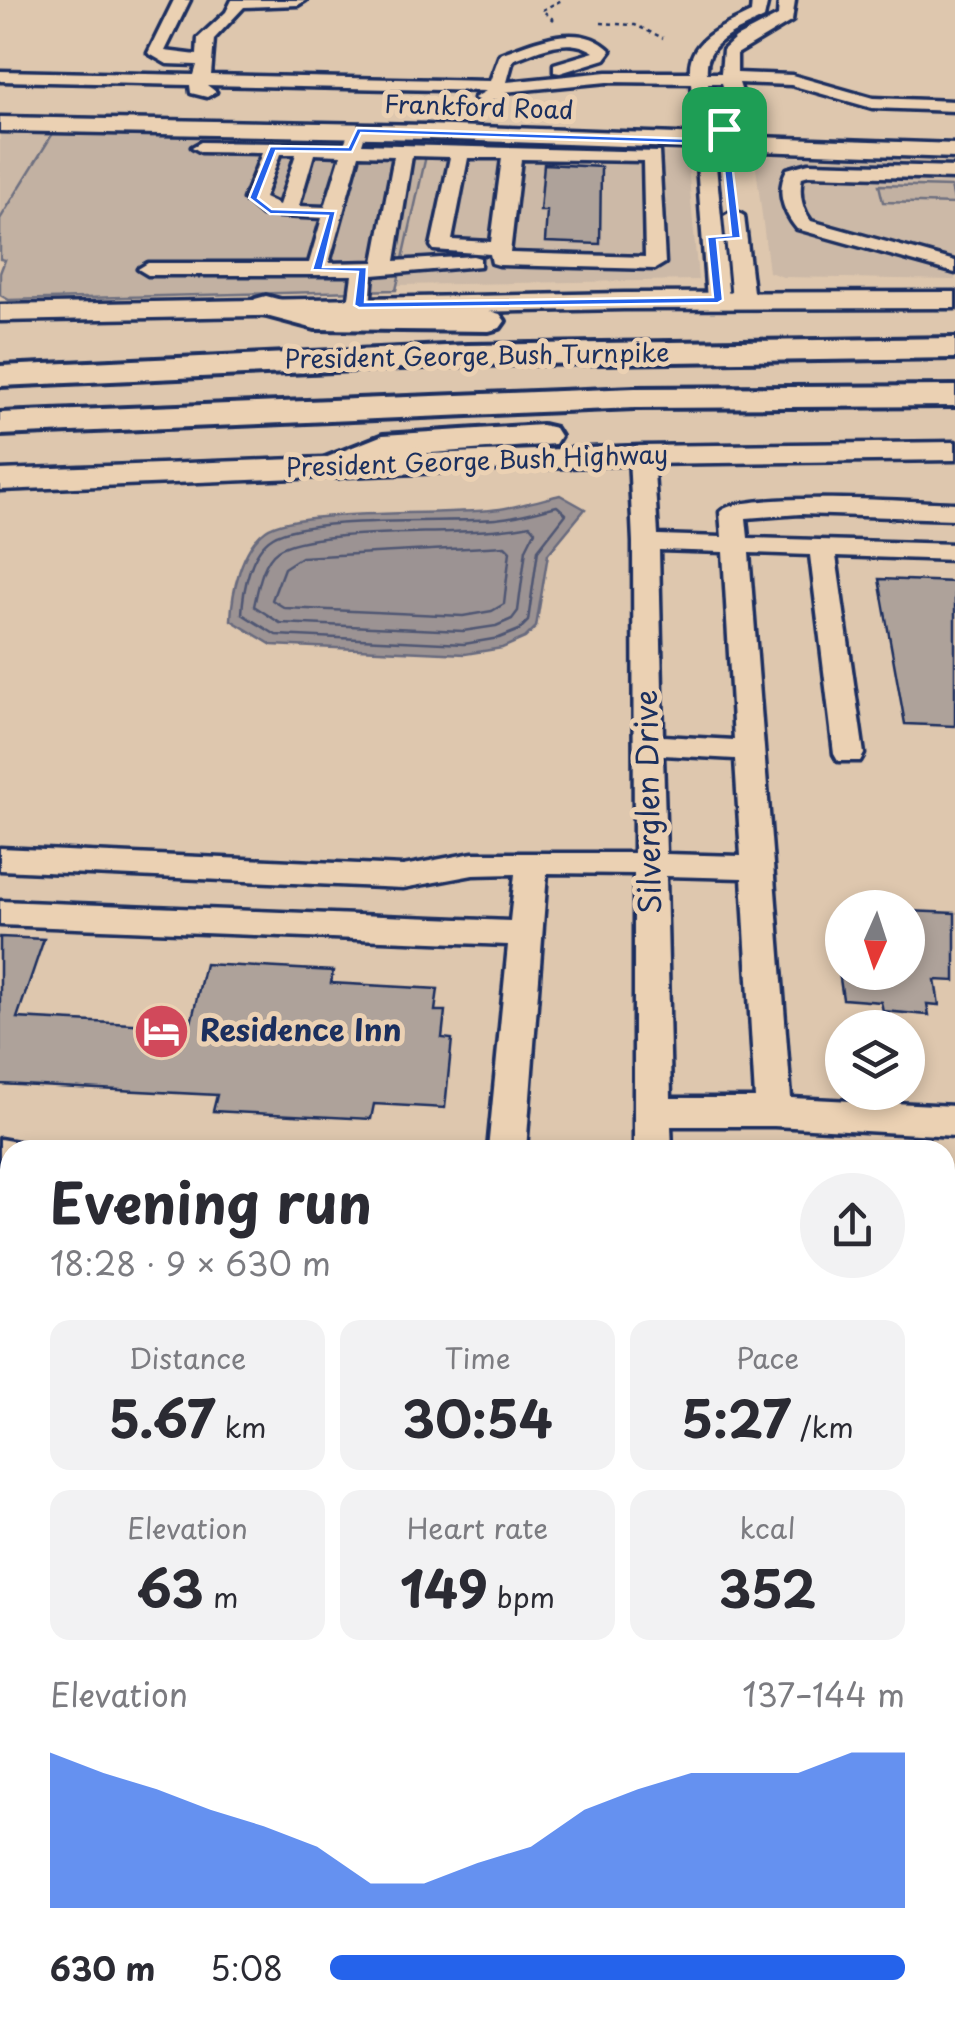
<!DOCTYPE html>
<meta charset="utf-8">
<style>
body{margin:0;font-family:"Playpen Sans",sans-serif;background:#f2f2f3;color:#2b2b33;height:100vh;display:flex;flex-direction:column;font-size:38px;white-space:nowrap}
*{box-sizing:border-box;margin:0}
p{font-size:32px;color:#7c7c81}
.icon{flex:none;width:55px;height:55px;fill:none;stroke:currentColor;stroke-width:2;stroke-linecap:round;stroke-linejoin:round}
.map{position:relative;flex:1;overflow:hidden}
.panel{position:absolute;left:0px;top:1140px;width:955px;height:885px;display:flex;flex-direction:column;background:#fff;border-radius:30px 30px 0 0;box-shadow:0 5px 15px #0003}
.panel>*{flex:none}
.needle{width:65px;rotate:183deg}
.controls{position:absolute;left:825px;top:890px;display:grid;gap:20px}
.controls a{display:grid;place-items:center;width:100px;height:100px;border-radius:50%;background:#fff;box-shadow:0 5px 15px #0003;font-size:50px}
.pin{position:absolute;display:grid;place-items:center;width:85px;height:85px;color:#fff;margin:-42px;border-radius:20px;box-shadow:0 5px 15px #0006}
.round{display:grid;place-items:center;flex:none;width:105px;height:105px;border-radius:52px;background:#f2f2f3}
.overview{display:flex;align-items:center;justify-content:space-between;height:170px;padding:0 50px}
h1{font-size:55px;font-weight:700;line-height:75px}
.metrics{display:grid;grid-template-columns:repeat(3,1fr);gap:15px;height:170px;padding:10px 50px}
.metrics div{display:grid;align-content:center;border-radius:20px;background:#f2f2f3;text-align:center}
.metrics b{font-size:50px;font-weight:700}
.metrics small{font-size:28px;font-weight:400}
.metrics p{font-size:28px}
.chart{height:280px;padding:20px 50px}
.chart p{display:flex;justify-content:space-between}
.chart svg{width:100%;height:180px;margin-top:10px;fill:#2563eb;opacity:.7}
ul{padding:0 50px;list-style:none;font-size:32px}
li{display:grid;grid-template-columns:160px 120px 1fr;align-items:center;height:75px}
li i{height:25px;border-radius:12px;background:#2563eb}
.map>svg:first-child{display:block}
.built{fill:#ccb9a7}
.green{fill:#c2b1a2;stroke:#6e7080;stroke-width:2.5}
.water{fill:#9c9393;stroke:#686b7e;stroke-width:2.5}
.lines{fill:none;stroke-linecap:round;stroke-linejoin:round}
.shore{stroke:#4f5773;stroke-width:2.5}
.building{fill:#aea29a;stroke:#1b2f5e;stroke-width:2.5}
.minor-casing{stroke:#1b2f5e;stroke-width:7}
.major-casing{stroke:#1b2f5e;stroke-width:7}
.highway-casing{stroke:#1b2f5e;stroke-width:8}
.path{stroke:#1b2f5e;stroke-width:2.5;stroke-dasharray:4 4;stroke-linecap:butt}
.minor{fill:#ebd1b3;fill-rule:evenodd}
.major{fill:#ebd1b3;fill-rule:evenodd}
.highway{fill:#ebd1b3;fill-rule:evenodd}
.route{fill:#2563eb;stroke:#fff;stroke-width:2.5;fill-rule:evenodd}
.labels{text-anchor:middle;stroke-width:10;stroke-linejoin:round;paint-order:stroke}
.far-street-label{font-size:25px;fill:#1b2f5e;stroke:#ebd1b3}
.street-label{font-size:30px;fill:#1b2f5e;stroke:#ebd1b3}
.poi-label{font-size:30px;font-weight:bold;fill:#1b2f5e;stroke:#ebd1b3;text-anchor:start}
</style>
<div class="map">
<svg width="955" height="2025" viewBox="0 0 955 2025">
<rect width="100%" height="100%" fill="#dec7ae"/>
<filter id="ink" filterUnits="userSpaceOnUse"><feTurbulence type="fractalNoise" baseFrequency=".01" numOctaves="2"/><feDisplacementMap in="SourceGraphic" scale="20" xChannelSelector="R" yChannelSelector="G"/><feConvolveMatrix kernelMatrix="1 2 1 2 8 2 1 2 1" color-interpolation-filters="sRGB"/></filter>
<g filter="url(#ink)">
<g class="built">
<path d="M55,130l-55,89v-88z"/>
<path d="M428,145l259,8 11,127 -301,5z"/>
<path d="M769,156l186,6v118l-172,-3 -14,-5 -14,-113z"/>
</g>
<g class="green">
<path d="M55,130l375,8 -34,152 -387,10 -9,-5v-22l5,-13 -5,-1v-40z"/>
<path d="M879,185l72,2 4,17 -72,-2z"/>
</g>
<path class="water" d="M560,495l25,14 -37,45 -12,73 -11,11 -23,10 -37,6 -193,-9 -41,-25c1,-28 10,-72 35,-90 30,-22 187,-14 234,-21 20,-3 40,-9 60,-14z"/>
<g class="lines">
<g class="shore">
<path d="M557,506l9,8 -28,36 -10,71 -9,9 -20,8 -35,6 -188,-9 -34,-21c1,-24 8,-63 31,-77 35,-21 175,-14 223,-18 21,-2 41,-8 61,-13z"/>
<path d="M530,525l5,6 -9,18 -8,62 -6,8 -16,7 -33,5 -183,-8 -26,-17c4,-17 8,-45 24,-56 34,-24 198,-12 252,-25z"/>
<path d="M505,546l5,5 -6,53 -12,7 -29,5 -178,-8 -13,-8 12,-32 17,-11z"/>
</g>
</g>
<g class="building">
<path d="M544,164l57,3 -1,77 -55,-2 2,-31h-7z"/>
<path d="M879,579l76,3v144l-50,-2z"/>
<path d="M908,911l47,2v68l-20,-1 4,25 -12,-1 2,11 -46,-4 -2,-9 -38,-3 -4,-27h69z"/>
<path d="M0,937l44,2 -27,79 173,9 15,-63 128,7 -2,12 107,6 -3,22h10l-3,27 10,1 -7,69 -71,-4 -3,15 -158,-8 4,-16 -217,-11z"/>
</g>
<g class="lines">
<defs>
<g id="minor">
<path d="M174,0h16l-25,51 32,4 1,-17 28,-26 6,-12h74l-8,5 -54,2 -30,32 -3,36 279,6 10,-27c36,-13 80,-34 111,-3l-6,8 -45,14 -6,-1v-8l40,-12c-26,-17 -55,-2 -81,8l-6,22 100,-10h83c-2,-34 35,-46 61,-59l1,-13h16l-4,18c-24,13 -60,22 -57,55h14l2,-23 13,-12 42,-22 1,-16h16l-3,21 -55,33v19l55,2 81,23 82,3v10l-83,-3 -81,-23 -52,-2 7,21 -25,15 -9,-5 16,-12 -6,-19h-14l21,217 -11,6 -11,-6 -16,-217 -84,-1 -103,10 -3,6 -18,5 -9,-5 12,-7 -279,-6 9,7 -9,5 -16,-4 -1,-8 -190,-4v-10l194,4 3,-10 -30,-1 -19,-11z"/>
<path d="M357,126l9,5 -4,13 297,8 6,111 -10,6 -156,-4 -7,-2 -2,-9 -56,-4 -3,-4 19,-89 -38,-1 -17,105 78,-5 7,2v8l-107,9 -3,30 -11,6 -11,-6 4,-30h-204l-10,-6 10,-6h161l13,-45 -60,-3 -18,-16 18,-46 -61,-1 -9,-5 9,-5 143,2 7,-17zM280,154h16l-17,51 -15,-7zM314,154l27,1 -16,52 -26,-1zM359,155l35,1 -20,106 -45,1zM468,158h34l-11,84 -39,-2zM521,159l122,2 2,96 -135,-4z"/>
<path d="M809,163l146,4v12l-146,-4 -7,2c-3,15 -1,31 9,44l144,40v12l-158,-44c-15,-18 -21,-39 -10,-60z"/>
<path d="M734,210l10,6 10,84 -11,6 -11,-6 -8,-84z"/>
<path d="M641,448l12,7 5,80 64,2 -2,-25c20,-22 197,-10 235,-9v16l-155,-5 -54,4 2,20 207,6v16l-119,-4 28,198 -4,7h-22l-4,-7 -24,-199 -61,-2 42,545 164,8v30l-181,-10h-103l1,24h-38v-276l-87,-1 -21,277h-38l20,-205 -508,-20v-24l510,20 5,-47 -42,1 -70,13 -403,-18v-22l403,18 70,-13h161l-1,-311 -4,-87zM659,550l64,2 11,188 -71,-4zM663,755l72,4 6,97 -75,-2zM666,876l76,2 13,220h-84z"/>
<path d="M0,1139l23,4 4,7h-17v19h-10z"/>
<path d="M0,1189l10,1v32l-10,-1z"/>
<rect x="0" y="1786" width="10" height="50"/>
<rect x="625" y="2015" width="54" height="10"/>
</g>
<g id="major">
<path d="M0,117l426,8 529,19v14l-529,-19 -426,-8z"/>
<path d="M955,292v16l-331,1 -624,12v-16l624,-12z"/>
<path d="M955,442v18l-314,4 -641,26v-20l641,-24z"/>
<path d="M0,1954h10v61h21l-31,9z"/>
<path d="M315,2015h198l4,10h-198z"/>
</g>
<g id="highway">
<path d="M266,296l50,13 173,2 11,3 5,7 -5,7 -11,3 -174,-2 -60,-16 -5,-7 5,-7z"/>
<path d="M955,338v20l-487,7 -468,21v-20l468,-21z"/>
<path d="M955,386v20l-320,2 -635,27v-22l635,-25z"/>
<path d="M542,425l13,3 5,8 -5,8 -165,12 -39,18 -13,3 -13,-3 -5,-8 5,-8 58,-23z"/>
</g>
</defs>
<use href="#minor" class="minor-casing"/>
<use href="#major" class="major-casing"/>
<use href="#highway" class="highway-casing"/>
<g class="path">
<path d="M554,20l-12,-10 20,-10"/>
<path d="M601,23l34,2 28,13"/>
</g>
<use href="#minor" class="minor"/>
<use href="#major" class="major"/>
<use href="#highway" class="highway"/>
</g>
</g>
<path class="route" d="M699,126l29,3 13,109 -24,2 6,60 -5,3 -359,5 -5,-3 4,-33 -46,-2 16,-54 -58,-2 -21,-16 21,-52 78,1 9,-19 342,11zM706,131h14l11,104 -24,2 6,60 -348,5 2,-35h-44l13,-56 -64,-2 -14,-11 18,-47 76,1 9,-19 342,11 4,-2z"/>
<defs>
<symbol id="hotel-disc" viewBox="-11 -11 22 22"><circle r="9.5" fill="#d1495b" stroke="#ebd1b3"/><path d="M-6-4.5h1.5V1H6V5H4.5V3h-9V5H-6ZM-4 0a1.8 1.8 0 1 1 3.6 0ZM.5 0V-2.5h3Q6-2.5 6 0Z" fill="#fff"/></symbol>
</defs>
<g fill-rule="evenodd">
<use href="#hotel-disc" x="130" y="1000" width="63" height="63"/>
</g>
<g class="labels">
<g class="far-street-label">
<text transform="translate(479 107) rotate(2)" y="9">Frankford Road</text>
<text transform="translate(477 356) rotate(-1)" y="9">President George Bush Turnpike</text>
<text transform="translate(477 461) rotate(-2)" y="9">President George Bush Highway</text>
</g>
<g class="street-label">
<text transform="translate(649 802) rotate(-91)" y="10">Silverglen Drive</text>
</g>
<g class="poi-label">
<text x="200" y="1041">Residence Inn</text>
</g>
</g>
</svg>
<div class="controls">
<a><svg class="needle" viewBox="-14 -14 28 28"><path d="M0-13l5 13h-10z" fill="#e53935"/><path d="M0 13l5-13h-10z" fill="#7c7c81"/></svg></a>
<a><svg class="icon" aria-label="layers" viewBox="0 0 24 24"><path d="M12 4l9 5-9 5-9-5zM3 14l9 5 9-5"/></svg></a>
</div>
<div class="pin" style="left:724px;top:129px;background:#1e9e55"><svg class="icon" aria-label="arrive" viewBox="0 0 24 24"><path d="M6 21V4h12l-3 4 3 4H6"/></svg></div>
<section class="panel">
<div class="overview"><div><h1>Evening run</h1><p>18:28 · 9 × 630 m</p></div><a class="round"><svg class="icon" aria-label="share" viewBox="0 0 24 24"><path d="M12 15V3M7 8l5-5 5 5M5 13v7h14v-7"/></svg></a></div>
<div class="metrics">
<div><p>Distance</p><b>5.67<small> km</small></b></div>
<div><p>Time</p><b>30:54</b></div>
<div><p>Pace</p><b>5:27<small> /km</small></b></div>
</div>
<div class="metrics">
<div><p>Elevation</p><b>63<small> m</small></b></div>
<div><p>Heart rate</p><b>149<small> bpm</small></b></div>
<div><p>kcal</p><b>352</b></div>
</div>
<div class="chart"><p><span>Elevation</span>137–144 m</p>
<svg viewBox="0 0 160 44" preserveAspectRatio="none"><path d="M0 44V6L10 11L20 15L30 20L40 24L50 29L60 38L70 38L80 33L90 29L100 20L110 15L120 11L130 11L140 11L150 6L160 6V44z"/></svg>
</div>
<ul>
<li><b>630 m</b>5:08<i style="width:100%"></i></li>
</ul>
</section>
</div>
